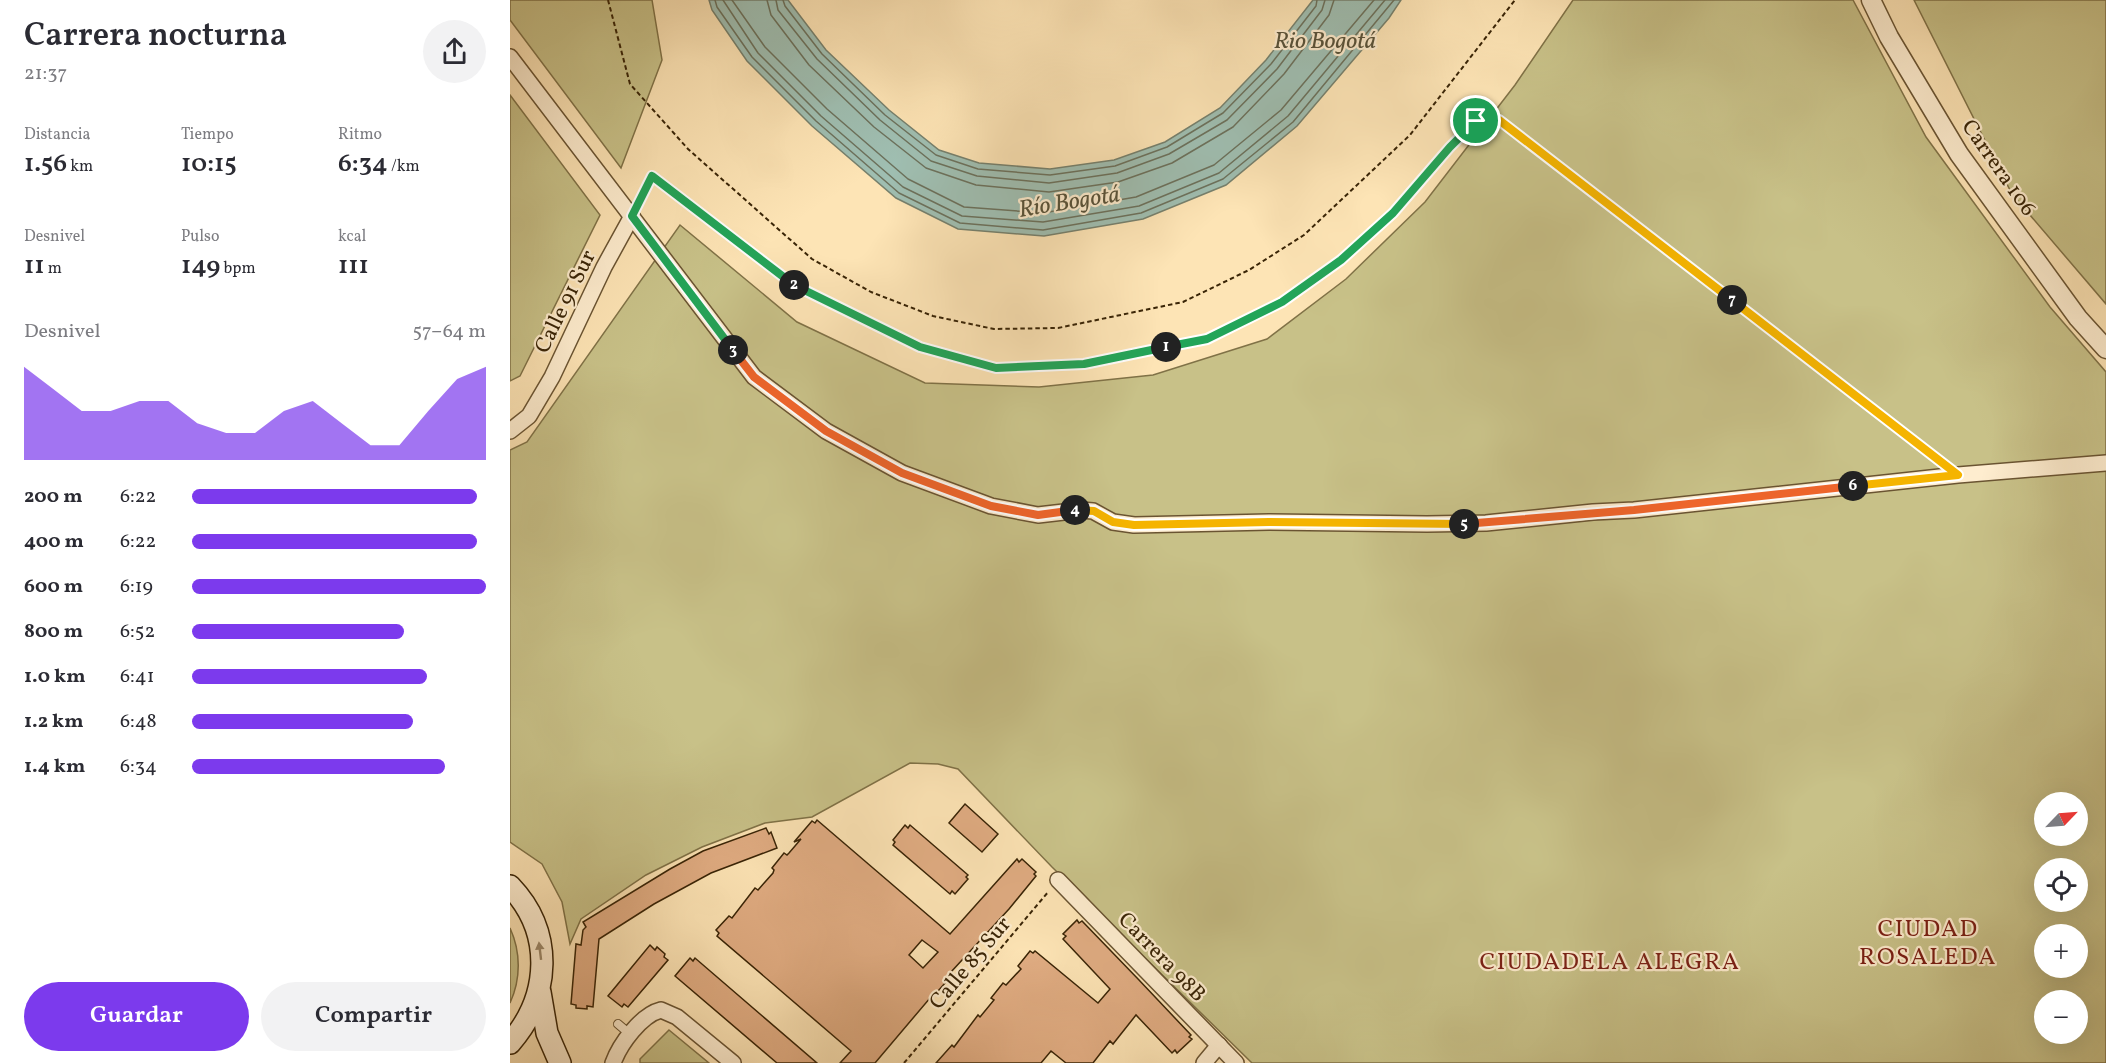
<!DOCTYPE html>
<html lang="es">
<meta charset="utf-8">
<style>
body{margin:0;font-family:Vollkorn,serif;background:#f2f2f3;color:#2b2b33;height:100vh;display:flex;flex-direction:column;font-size:22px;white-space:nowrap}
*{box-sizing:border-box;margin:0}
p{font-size:20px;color:#7c7c81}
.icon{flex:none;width:33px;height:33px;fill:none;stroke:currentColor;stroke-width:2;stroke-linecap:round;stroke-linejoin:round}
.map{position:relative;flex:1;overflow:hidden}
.details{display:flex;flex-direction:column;background:#fff;width:510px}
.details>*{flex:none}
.needle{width:39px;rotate:65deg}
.tools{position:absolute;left:1524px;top:792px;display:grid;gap:12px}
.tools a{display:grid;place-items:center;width:54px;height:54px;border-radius:50%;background:#fff;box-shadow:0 6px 24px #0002;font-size:30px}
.pin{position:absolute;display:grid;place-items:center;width:51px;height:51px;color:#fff;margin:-26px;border:3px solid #fff;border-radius:50%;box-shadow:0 2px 6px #0007}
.km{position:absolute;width:30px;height:30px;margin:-15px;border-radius:50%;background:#222;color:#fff;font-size:16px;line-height:30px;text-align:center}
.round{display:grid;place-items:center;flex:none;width:63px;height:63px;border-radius:32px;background:#f2f2f3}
.summary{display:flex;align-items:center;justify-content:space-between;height:102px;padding:0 24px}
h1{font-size:33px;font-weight:600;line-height:45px}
.stats{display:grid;grid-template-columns:repeat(3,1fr);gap:9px;height:102px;padding:6px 24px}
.stats div{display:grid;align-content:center}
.stats b{font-size:26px;font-weight:600}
.stats small{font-size:16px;font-weight:400}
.stats p{font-size:16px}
.chart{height:168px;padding:12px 24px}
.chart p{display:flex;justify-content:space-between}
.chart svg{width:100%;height:108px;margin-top:6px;fill:#7c3aed;opacity:.7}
.action{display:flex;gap:12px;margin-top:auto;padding:12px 24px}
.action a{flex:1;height:69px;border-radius:36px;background:#7c3aed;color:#fff;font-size:24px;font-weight:600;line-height:69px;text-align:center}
.action a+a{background:#f2f2f3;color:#2b2b33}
ul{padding:0 24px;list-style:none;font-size:20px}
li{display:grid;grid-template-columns:96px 72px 1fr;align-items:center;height:45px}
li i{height:15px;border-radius:8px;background:#7c3aed}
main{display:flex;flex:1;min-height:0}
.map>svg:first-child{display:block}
.green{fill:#c8c188;stroke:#807247;stroke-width:1.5;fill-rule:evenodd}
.water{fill:#9fbeb1;stroke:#76806d;stroke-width:1.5}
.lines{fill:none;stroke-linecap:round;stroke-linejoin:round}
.shore{stroke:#6c715c;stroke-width:1.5}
.building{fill:#e0ac82;stroke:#392406;stroke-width:1.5;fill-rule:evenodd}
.service-casing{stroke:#6a5432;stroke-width:10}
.minor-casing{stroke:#6a5432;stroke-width:18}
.tertiary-casing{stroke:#6a5432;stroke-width:21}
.secondary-casing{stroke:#392406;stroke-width:24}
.path{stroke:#392406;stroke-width:2;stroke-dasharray:4.5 3;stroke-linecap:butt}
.service{stroke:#feedcf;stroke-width:8}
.minor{stroke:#feedcf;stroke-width:15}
.tertiary{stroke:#feedcf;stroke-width:18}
.secondary{stroke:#feedcf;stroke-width:21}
.oneway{fill:#9c886a}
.split-1-casing{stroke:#fff;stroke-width:12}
.split-2-casing{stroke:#fff;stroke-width:12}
.split-3-casing{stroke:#fff;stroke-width:12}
.split-4-casing{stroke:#fff;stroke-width:12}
.split-5-casing{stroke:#fff;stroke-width:12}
.split-6-casing{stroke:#fff;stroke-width:12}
.split-7-casing{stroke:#fff;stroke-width:12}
.split-8-casing{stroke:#fff;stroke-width:12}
.split-1{stroke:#22a559;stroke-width:8}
.split-2{stroke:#22a559;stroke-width:8}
.split-3{stroke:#22a559;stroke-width:8}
.split-4{stroke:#f0652b;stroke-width:8}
.split-5{stroke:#f5b400;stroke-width:8}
.split-6{stroke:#f0652b;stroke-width:8}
.split-7{stroke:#f5b400;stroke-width:8}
.split-8{stroke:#f5b400;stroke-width:8}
.labels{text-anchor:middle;stroke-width:4.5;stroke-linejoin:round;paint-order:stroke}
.street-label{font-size:22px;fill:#392406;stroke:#feedcf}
.water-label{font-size:24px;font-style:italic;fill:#585239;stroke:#feedcf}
.neighbourhood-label{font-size:24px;letter-spacing:1.5px;fill:#7a1f14;stroke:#feedcf}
</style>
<main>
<section class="details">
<div class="summary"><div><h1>Carrera nocturna</h1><p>21:37</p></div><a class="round"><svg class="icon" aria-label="share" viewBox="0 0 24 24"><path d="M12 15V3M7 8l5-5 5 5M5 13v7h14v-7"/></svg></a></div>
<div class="stats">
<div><p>Distancia</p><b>1.56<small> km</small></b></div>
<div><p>Tiempo</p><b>10:15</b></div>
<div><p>Ritmo</p><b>6:34<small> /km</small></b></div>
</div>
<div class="stats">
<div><p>Desnivel</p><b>11<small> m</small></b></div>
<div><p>Pulso</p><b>149<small> bpm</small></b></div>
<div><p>kcal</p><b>111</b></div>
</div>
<div class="chart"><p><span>Desnivel</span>57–64 m</p>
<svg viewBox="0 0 160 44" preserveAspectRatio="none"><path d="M0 44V6L10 15L20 24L30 24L40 20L50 20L60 29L70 33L80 33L90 24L100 20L110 29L120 38L130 38L140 24L150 11L160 6V44z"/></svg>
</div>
<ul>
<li><b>200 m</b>6:22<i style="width:97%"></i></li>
<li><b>400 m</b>6:22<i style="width:97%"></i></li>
<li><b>600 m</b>6:19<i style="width:100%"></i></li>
<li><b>800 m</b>6:52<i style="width:72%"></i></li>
<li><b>1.0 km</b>6:41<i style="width:80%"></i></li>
<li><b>1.2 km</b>6:48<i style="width:75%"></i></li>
<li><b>1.4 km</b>6:34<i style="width:86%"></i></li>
</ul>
<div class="action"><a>Guardar</a><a>Compartir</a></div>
</section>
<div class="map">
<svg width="1596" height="1063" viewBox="0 0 1596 1063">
<rect width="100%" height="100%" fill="#fde4b5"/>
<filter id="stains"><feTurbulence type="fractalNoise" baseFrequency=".00333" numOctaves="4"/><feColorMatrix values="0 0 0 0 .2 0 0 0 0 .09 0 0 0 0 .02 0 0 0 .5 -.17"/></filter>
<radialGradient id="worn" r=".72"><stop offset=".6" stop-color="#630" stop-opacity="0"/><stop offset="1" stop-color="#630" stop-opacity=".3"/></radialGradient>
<g class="green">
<path d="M0,0h142l10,60 -41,108 -111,-148z"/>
<path d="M1063,0h280l73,137 124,170 56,65v691h-854l-200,-196 -94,-98 -20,-5 -28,-1 -98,54 -47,6 -63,24 -56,28 -65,44 -11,25 -8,-42 -20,-38 -32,-22v-392l17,-8 153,-217 117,97 128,61 114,4 114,-12 114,-36 79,-60 79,-77 90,-117zM1534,802h34v34h-34zM1534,868h34v34h-34zM1534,934h34v34h-34zM1534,1000h34v34h-34z"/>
<path d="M1404,0h192v304l-94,-110z"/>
<path d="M0,95l90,120 -80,161 -10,5z"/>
<path d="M0,928c11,24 11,51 0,75z"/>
<path d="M159,1030l40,33h-69v-4z"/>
</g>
<path class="water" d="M199,0h79l38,50 63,60 50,40 40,13 71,6 64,-9 51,-18 55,-34 46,-48 47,-60h88l-12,18 -92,108 -71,59 -83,34 -99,17 -86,-7 -62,-31 -84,-72 -65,-65 -35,-51z"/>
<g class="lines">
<g class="shore">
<path d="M205,0l2,7 35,50 64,64 83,72 61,30 83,7 98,-17 82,-34 70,-57 101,-122"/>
<path d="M213,0l35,53 63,63 82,71 59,29 81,6 96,-16 80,-33 69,-57 97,-116"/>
<path d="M222,0l33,47 62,62 81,70 56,28 79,6 93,-16 78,-32 67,-55 93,-110"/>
<path d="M257,0l4,15 38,50 65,62 52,41 50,17 73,7 69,-10 54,-19 61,-36 51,-53 45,-59 5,-15"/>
<path d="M266,0l2,10 39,49 63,61 51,41 46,15 72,7 68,-10 52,-19 58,-34 50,-51 45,-59 3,-10"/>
<path d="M273,0l2,6 37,48 63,61 51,40 42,14 72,6 65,-9 52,-19 56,-34 48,-49 45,-58 1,-6"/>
</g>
</g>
<g class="building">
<path d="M455,804l33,30 -16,18 -33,-29z"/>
<path d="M307,820l133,114 67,-75 2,3 3,-3 14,13 -2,2 2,2 -27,33 -58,63 2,2 -22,25 -1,-1 -55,65h-35l11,-12 -134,-115 2,-3 -3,-3 13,-14 3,2 23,-30 3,2 15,-17 1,-3 -2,-2 12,-15 3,2 2,-2 12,-14 -7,3 18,-21 3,2zM412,940l16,12 -15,16 -14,-13z"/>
<path d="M395,825l3,3 2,-3 58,50 -2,2 2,2 -13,15 -3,-3 -2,3 -57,-49 2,-3 -2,-2z"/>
<path d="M256,828l3,6 2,-2 6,16 -66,25 -57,31 -55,35 -6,68 -6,-1v3l-11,-1v-3l-5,-1 5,-60 5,1 2,-15 3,-3 -3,-5 87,-53 33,-18z"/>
<path d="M567,920l2,3 3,-2 57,59 52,55 -2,2 3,2 -15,14 -2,-3 -3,3 -36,-38 -23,29 -3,-3 -17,22h-27l-15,-12 -10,12h-105l16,-18 2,2 24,-32 2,2 14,-17 -3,-2 12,-15 3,2 15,-16 -3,-3 12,-15 3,2 2,-2 63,52 12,-14 -47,-50 3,-3 -3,-2z"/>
<path d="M140,945l5,5 2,-3 8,7 -1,3 4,3 -40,47 -4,-3 -2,3 -14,-11z"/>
<path d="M180,958l3,3 2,-3 122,105h-40l-102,-87z"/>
</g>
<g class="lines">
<defs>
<path id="service" d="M108,1024l13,11"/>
<g id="minor">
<path d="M0,57l244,320 72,54 76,42 89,33 47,9 43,-5 12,1 20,11 21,3 135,-3 158,2 59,-1 107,-11 41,-2 324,-35 148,-12"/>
<path d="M0,431l19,-15 23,-39 52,-110 28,-51"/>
<path d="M548,880l178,183"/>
<path d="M103,1063c7,-19 28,-48 48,-53l16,7 56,46"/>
<path d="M694,1063l15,-18"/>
</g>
<path id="tertiary" d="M1361,0l18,37 70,117 119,164 28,31"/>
<g id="secondary">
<path d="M0,886c44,46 41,110 0,157"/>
<path d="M30,992l7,41 13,30"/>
</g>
</defs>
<use href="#service" class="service-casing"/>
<use href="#minor" class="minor-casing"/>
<use href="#tertiary" class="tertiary-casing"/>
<use href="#secondary" class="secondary-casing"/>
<g class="path">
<path d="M98,0l22,84 58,65 124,110 59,33 62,24 61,13 64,-1 125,-26 66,-32 55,-35 106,-100 105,-135"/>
<path d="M128,203l14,-27 146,112 122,59 76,21 88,-4 123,-25 75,-37 59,-42 52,-47 57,-66 26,-26 23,-1 442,342"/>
<path d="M394,1063l145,-172"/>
</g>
<use href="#service" class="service"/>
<use href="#minor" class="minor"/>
<use href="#tertiary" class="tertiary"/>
<use href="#secondary" class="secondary"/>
</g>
<defs><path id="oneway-solid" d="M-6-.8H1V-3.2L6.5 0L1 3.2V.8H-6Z" transform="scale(1.5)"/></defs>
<use class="oneway" href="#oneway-solid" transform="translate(30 951) rotate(-97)"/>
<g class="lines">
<defs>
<path id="split-1" d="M656,347l41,-8 75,-37 59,-42 52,-47 57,-66 26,-26"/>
<path id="split-2" d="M284,285l126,62 76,21 88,-4 82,-17"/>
<path id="split-3" d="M223,350l-101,-134 20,-40 142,109"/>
<path id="split-4" d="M223,350l21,27 72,54 76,42 89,33 47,9 37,-5"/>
<path id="split-5" d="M565,510l19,1 19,11 21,3 135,-3 195,2"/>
<path id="split-6" d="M954,524l170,-14 219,-24"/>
<path id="split-7" d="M1222,300l226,175 -105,11"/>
<path id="split-8" d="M966,121l23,-1 233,180"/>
</defs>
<use href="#split-1" class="split-1-casing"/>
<use href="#split-2" class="split-2-casing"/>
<use href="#split-3" class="split-3-casing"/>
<use href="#split-4" class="split-4-casing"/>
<use href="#split-5" class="split-5-casing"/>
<use href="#split-6" class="split-6-casing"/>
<use href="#split-7" class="split-7-casing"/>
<use href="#split-8" class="split-8-casing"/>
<use href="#split-1" class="split-1"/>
<use href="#split-2" class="split-2"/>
<use href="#split-3" class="split-3"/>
<use href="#split-4" class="split-4"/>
<use href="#split-5" class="split-5"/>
<use href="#split-6" class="split-6"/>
<use href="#split-7" class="split-7"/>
<use href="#split-8" class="split-8"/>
</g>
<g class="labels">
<g class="street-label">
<text transform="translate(1490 167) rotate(55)" y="8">Carrera 106</text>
<text transform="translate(54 301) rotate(-64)" y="8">Calle 91 Sur</text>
<text transform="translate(653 956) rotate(46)" y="8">Carrera 98B</text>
<text transform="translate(459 962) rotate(-50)" y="8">Calle 85 Sur</text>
</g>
<g class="water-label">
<text x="815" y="48">Rio Bogotá</text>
<text transform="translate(559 201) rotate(-9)" y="8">Río Bogotá</text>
</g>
<g class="neighbourhood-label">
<text x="1418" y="936">CIUDAD<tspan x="1418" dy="28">ROSALEDA</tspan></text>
<text x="1100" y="969">CIUDADELA ALEGRA</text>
</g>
</g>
<rect width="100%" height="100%" filter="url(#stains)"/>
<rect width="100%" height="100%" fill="url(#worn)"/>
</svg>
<div class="tools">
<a><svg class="needle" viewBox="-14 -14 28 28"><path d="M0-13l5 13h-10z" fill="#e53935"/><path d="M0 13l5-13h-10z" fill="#7c7c81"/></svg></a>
<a><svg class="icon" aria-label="locate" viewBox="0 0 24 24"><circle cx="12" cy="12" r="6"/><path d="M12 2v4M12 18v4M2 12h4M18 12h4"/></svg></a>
<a>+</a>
<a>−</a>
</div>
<div class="pin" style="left:966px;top:121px;background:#1e9e55"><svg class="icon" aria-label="arrive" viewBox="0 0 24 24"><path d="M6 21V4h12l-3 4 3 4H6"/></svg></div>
<b class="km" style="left:656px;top:347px">1</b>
<b class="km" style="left:284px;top:285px">2</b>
<b class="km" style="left:223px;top:350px">3</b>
<b class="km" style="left:565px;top:510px">4</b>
<b class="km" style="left:954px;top:524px">5</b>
<b class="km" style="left:1343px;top:486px">6</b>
<b class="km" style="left:1222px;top:300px">7</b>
</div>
</main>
